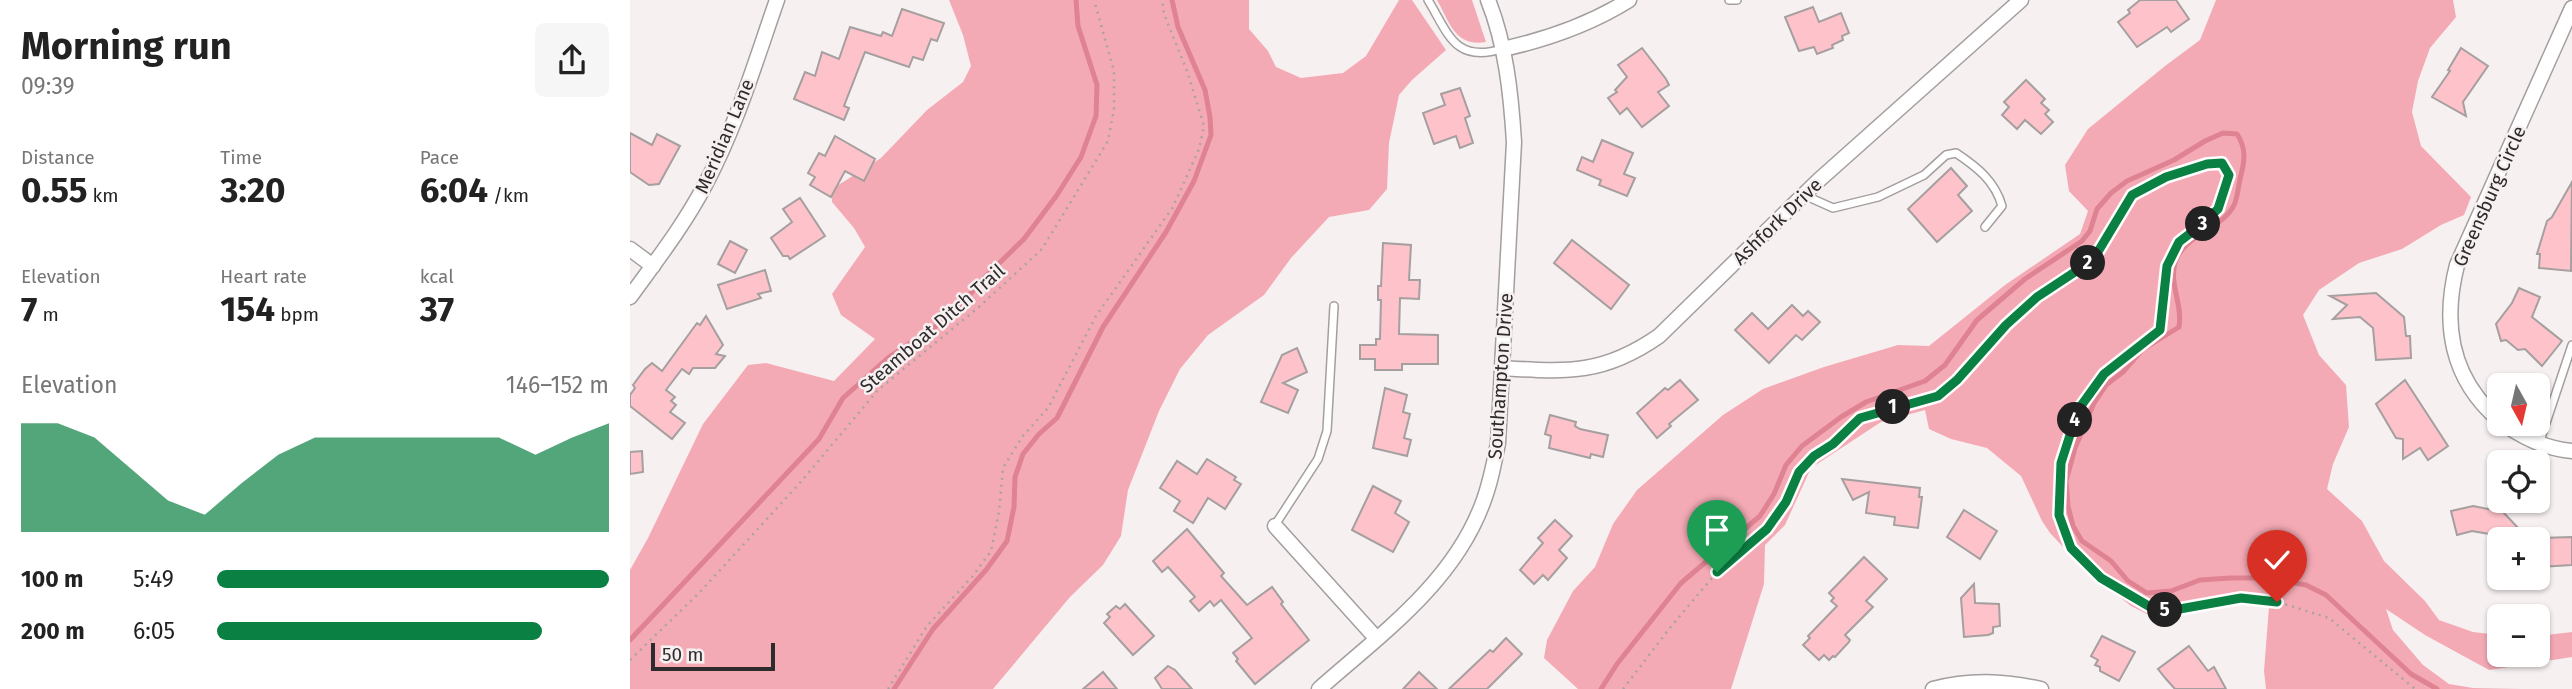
<!DOCTYPE html>
<meta charset="utf-8">
<style>
body{margin:0;font-family:"Fira Sans",sans-serif;background:#f6f6f6;color:#222;height:100vh;display:flex;flex-direction:column;font-size:26px;white-space:nowrap}
*{box-sizing:border-box;margin:0}
p{font-size:23px;color:#767676}
.icon{flex:none;width:38px;height:38px;fill:none;stroke:currentColor;stroke-width:2;stroke-linecap:round;stroke-linejoin:round}
.map{position:relative;flex:1;overflow:hidden}
.panel{display:flex;flex-direction:column;background:#fff;width:630px}
.panel>*{flex:none}
.needle{width:46px;rotate:172deg}
.tools{position:absolute;left:1857px;top:373px;display:grid;gap:14px}
.tools a{display:grid;place-items:center;width:63px;height:63px;border-radius:10px;background:#fff;box-shadow:0 2px 5px #0004;font-size:35px}
.scale{position:absolute;left:21px;bottom:18px;width:124px;box-sizing:border-box;padding-left:7px;border:4px solid #2e2b2c;border-top:0;font-size:19px;line-height:24px;white-space:nowrap;color:#2e2b2c;-webkit-text-stroke:5px #f7f0f1;paint-order:stroke}
.pin{position:absolute;display:grid;place-items:center;width:60px;height:60px;color:#fff;margin:-72px -30px;border-radius:50% 50% 50% 0;rotate:-45deg;box-shadow:0 0 7px #0007}
.pin .icon{rotate:45deg}
.km{position:absolute;width:35px;height:35px;margin:-18px;border-radius:50%;background:#222;color:#fff;font-size:19px;line-height:35px;text-align:center}
.round{display:grid;place-items:center;flex:none;width:74px;height:74px;border-radius:10px;background:#f6f6f6}
.overview{display:flex;align-items:center;justify-content:space-between;height:119px;padding:0 21px}
h1{font-size:38px;font-weight:700;line-height:52px}
.metrics{display:grid;grid-template-columns:repeat(3,1fr);gap:10px;height:119px;padding:7px 21px}
.metrics div{display:grid;align-content:center}
.metrics b{font-size:35px;font-weight:700}
.metrics small{font-size:19px;font-weight:400}
.metrics p{font-size:19px}
.chart{height:196px;padding:14px 21px}
.chart p{display:flex;justify-content:space-between}
.chart svg{width:100%;height:126px;margin-top:7px;fill:#0b8043;opacity:.7}
ul{padding:0 21px;list-style:none;font-size:23px}
li{display:grid;grid-template-columns:112px 84px 1fr;align-items:center;height:52px}
li i{height:18px;border-radius:9px;background:#0b8043}
main{display:flex;flex:1;min-height:0}
.map>svg:first-child{display:block}
.green{fill:#f4aab5}
.lines{fill:none;stroke-linecap:round;stroke-linejoin:round}
.stream{stroke:#df8292;stroke-width:5}
.building{fill:#fec2ca;stroke:#a59f9f;stroke-width:2}
.lane-casing{stroke:#a49e9e;stroke-width:10}
.street-casing{stroke:#a49e9e;stroke-width:17}
.path{stroke:#a9a3a4;stroke-width:2.5;stroke-dasharray:2 5;stroke-linecap:butt}
.lane{stroke:#fff;stroke-width:7}
.street{stroke:#fff;stroke-width:14}
.route-casing{stroke:#fff;stroke-width:14}
.route{stroke:#0b8043;stroke-width:9}
.labels{text-anchor:middle;stroke-width:5;stroke-linejoin:round;paint-order:stroke}
.street-label{font-size:19px;fill:#2e2b2c;stroke:#f7f0f1}
</style>
<main>
<section class="panel">
<div class="overview"><div><h1>Morning run</h1><p>09:39</p></div><a class="round"><svg class="icon" aria-label="share" viewBox="0 0 24 24"><path d="M12 15V3M7 8l5-5 5 5M5 13v7h14v-7"/></svg></a></div>
<div class="metrics">
<div><p>Distance</p><b>0.55<small> km</small></b></div>
<div><p>Time</p><b>3:20</b></div>
<div><p>Pace</p><b>6:04<small> /km</small></b></div>
</div>
<div class="metrics">
<div><p>Elevation</p><b>7<small> m</small></b></div>
<div><p>Heart rate</p><b>154<small> bpm</small></b></div>
<div><p>kcal</p><b>37</b></div>
</div>
<div class="chart"><p><span>Elevation</span>146–152 m</p>
<svg viewBox="0 0 160 44" preserveAspectRatio="none"><path d="M0 44V6L10 6L20 11L30 22L40 33L50 38L60 27L70 17L80 11L90 11L100 11L110 11L120 11L130 11L140 17L150 11L160 6V44z"/></svg>
</div>
<ul>
<li><b>100 m</b>5:49<i style="width:100%"></i></li>
<li><b>200 m</b>6:05<i style="width:83%"></i></li>
</ul>
</section>
<div class="map">
<svg width="1942" height="689" viewBox="0 0 1942 689">
<rect width="100%" height="100%" fill="#f7f0f1"/>
<g class="green">
<path d="M319,0h300v29l19,22 8,16 25,11 42,-5 23,-17 33,-56h13l34,50 -34,30 -13,15 -10,48 -2,46 -18,21 -40,7 -38,41 -27,37 -56,40 -28,34 -21,42 -31,79 -7,46 -18,29 -33,32 -77,92h-363v-119l18,-32 55,-114 45,-59 18,-2 68,18 41,-42 -34,-24 -9,-21 33,-47 -11,-19 -22,-26v-13l49,-31 46,-48 36,-28 8,-16 -8,-31z"/>
<path d="M807,0h35l14,42c-31,5 -36,-19 -49,-42z"/>
<path d="M1586,0h237l3,17 -26,31 -12,33 -6,31 9,34 50,51 -7,18 -23,10 -39,24 -43,14 -40,27 -16,25 16,40 27,30 3,42 -16,37 -6,25 35,32 22,40 41,40 14,19 34,12 26,3v19h39v-18l34,-4v25l-83,13 -64,-35 -39,-26 7,21 30,35 26,19 24,4 48,1h-255l-2,-18 5,-64 -32,-4 -61,13 -21,2 -24,-12 -49,-39 -32,-34 -8,-12 -21,-45 -34,-28 -36,-9 -22,-10 -4,-19 -44,12 -70,46 -26,57 -20,20 -1,39 -33,105h-153l-34,-31 3,-18 26,-49 22,-24 18,-43 24,-34 86,-75 40,-26 61,-22 74,-22 31,1 76,-61 75,-51 8,-23 -19,-20 -4,-26 23,-36 77,-63 35,-26z"/>
</g>
<g class="lines">
<g class="stream">
<path d="M0,640l189,-201 24,-41 46,-41 61,-40 35,-40 39,-38 33,-44 24,-38 15,-41 1,-31 -19,-59 -2,-26"/>
<path d="M264,689l39,-60 53,-59 21,-29 7,-34 1,-30 8,-23 16,-20 18,-16 46,-91 63,-95 28,-51 17,-46 -1,-18 -5,-27 -27,-63 -6,-27"/>
<path d="M971,689l16,-25 64,-81 79,-67 14,-22 12,-29 16,-19 39,-29 25,-15 59,-21 20,-16 32,-45 48,-41 57,-38 8,-10 7,-22 14,-16 16,-12 47,-21 31,-19 18,-8 14,1c9,14 8,25 4,41 -3,10 -3,24 -8,32 -13,23 -50,28 -58,56 -6,22 8,41 4,64l-37,23 -19,22 -17,13 -12,18 -19,45 -9,33 2,25 5,20 9,15 29,20 17,20 19,12 24,-2 29,-11 30,-2h35l41,7 20,10 85,79 26,15"/>
</g>
</g>
<g class="building">
<path d="M1510,0h36l13,19 -18,13 -4,-5 -30,20 -19,-25 12,-9 -2,-3z"/>
<path d="M1183,7l6,15 22,-9 8,20 -7,3 1,4 -11,5 1,3 -16,6 -3,-7 -15,4 -14,-34z"/>
<path d="M272,9l42,14 -7,18 -6,-2 -8,21 -10,-3 -4,10 -44,-15 -21,54 5,2 -5,12 -50,-21 11,-27 10,4 7,-24 17,7 11,-32 31,9 2,-4 9,4z"/>
<path d="M1012,48l24,31 3,6 -11,7 11,14 -27,21 -15,-19 -7,6 -12,-16 9,-6 -2,-2 12,-13 -9,-12z"/>
<path d="M1831,48l27,18 -25,36 3,14 -34,-19 18,-26 -2,-1z"/>
<path d="M1396,80l19,19 -4,4 8,7 -4,4 8,8 -12,12 -16,-14 -8,9 -15,-14 7,-8 -5,-5z"/>
<path d="M830,88l10,28 -5,2 8,25 -13,5 -4,-12 -22,8 -11,-31 22,-8 -4,-11z"/>
<path d="M0,133l22,12 5,-11 23,12 -21,38 -10,1 -19,-13z"/>
<path d="M205,136l40,23 -11,22 -19,-10 -14,26 -21,-12 5,-8 -7,-4 11,-20 6,3z"/>
<path d="M972,140l31,13 -9,21 11,4 -8,18 -28,-11 2,-5 -24,-10 5,-13 11,5z"/>
<path d="M1321,168l16,18 -9,9 14,16 -35,31 -29,-33z"/>
<path d="M1942,182l-1,89 -32,-3 1,-14h-3l10,-33 5,-4z"/>
<path d="M170,198l25,38 -35,23 -2,-3h-5l-12,-18 21,-16 -9,-13z"/>
<path d="M942,240l57,45 -18,24 -57,-46z"/>
<path d="M100,241l17,9 -12,23 -17,-9z"/>
<path d="M753,243l28,2 -2,35h11l-1,19 -19,-1 -1,36 39,1v29h-36v6h-27v-11h-15v-14h16v-6h4l1,-39h-3v-14h3z"/>
<path d="M135,270l6,21 -13,3 3,4 -34,11 -9,-24z"/>
<path d="M1889,288l21,9 -8,20 30,24 -20,25 -17,-17 -7,1 -12,-10 -5,1 -5,-17 16,-21z"/>
<path d="M1746,293l28,24 2,19h4l1,22 -35,2 -3,-32 -13,-11 -27,2 14,-14 -17,-9z"/>
<path d="M1162,305l11,11 5,-5 12,11 -18,18 -6,-5 -27,28 -34,-33 17,-17 16,16z"/>
<path d="M76,316l17,29 -7,9 9,2 -10,12h-22l-4,6 -7,-5 -16,21 9,7 -4,4 5,4 -6,7 15,11 -13,16 -42,-33v-11l5,-7 -2,-3 12,-16 7,-6 10,8 35,-48 3,2z"/>
<path d="M667,348l10,24 -24,11 15,7 -10,23 -27,-11 21,-47z"/>
<path d="M1050,380l18,20 -29,24 2,2 -14,12 -20,-25 28,-25 3,2z"/>
<path d="M1775,380l43,66 -20,14 -8,-12 -17,11v-20l-7,-1 -20,-34z"/>
<path d="M755,388l22,7 -4,17 7,2 -6,24 7,2 -4,16 -34,-8z"/>
<path d="M920,415l26,7 -1,4 5,3 28,6 -5,22 -12,-3 -1,4 -41,-10 2,-12 -6,-2z"/>
<path d="M12,451l1,21 -13,2v-22z"/>
<path d="M577,459l29,18 -2,3 7,4 -16,25 -17,-11 -15,25 -19,-12 6,-10 -20,-13 17,-27 20,13z"/>
<path d="M1212,479l78,9 -1,9h3l-4,31 -24,-3 1,-8 -29,-4 3,-21 -16,8z"/>
<path d="M743,486l28,15 -6,12 14,9 -16,30 -41,-22z"/>
<path d="M1843,506l30,6 18,19 -8,8h-19l-5,-5 -17,-3 -15,4 -6,-24z"/>
<path d="M1334,510l33,21 -17,28 -33,-22z"/>
<path d="M925,520l17,16 -13,14 8,8 -19,22 -5,-5 -9,9 -14,-14 23,-27 -5,-5z"/>
<path d="M557,529l37,44 -3,3 26,29 25,-18 11,15 -2,2 28,36 -54,44 -19,-23 2,-2 -5,-6 19,-15 -31,-38 -7,6 -4,-5 -11,10 -9,-10 5,-4 -27,-30 -6,5 -9,-11z"/>
<path d="M1942,537v28l-32,2 -2,-29z"/>
<path d="M1234,557l23,22 -21,22 7,6 -28,28 5,5 -1,2 -14,15 -2,-1 -4,4 -5,-5 -5,5 -16,-15 7,-7 -2,-2 29,-30 -6,-5 3,-3 -5,-5z"/>
<path d="M1344,584l1,19 24,1 1,22 -7,1v6l-5,2 -24,2 -3,-39z"/>
<path d="M495,604l29,32 -21,19 -29,-32 6,-6 -3,-3 9,-8 4,3z"/>
<path d="M1472,636l33,16 -16,29 -19,-10v-4l-5,-2 3,-5 -7,-4z"/>
<path d="M876,638l16,16 -35,35h-38l41,-39 3,2z"/>
<path d="M1559,646l19,25 6,-4 12,22h-51l-9,-10 -8,-10z"/>
<path d="M538,666l7,4 17,19h-30l-7,-11z"/>
<path d="M473,672l14,17h-34z"/>
<path d="M789,672l18,17h-34z"/>
</g>
<g class="lines">
<defs>
<g id="lane">
<path d="M798,0c21,35 27,63 74,49"/>
<path d="M1099,0h8"/>
<path d="M1174,195l29,13 45,-11 46,-22 22,-20 10,-2c21,14 39,28 46,53l-17,21"/>
<path d="M1909,444l33,-99"/>
<path d="M645,525l43,-66 9,-28 7,-125"/>
</g>
<g id="street">
<path d="M873,49c45,-10 86,-24 126,-49"/>
<path d="M0,249l23,17"/>
<path d="M0,297c26,-36 54,-72 75,-112 31,-58 50,-122 72,-185"/>
<path d="M872,368c65,4 101,7 157,-32l160,-156 202,-180"/>
<path d="M1869,420c-48,-41 -57,-96 -42,-155l115,-257"/>
<path d="M1874,424c20,14 43,25 68,27"/>
<path d="M645,526l101,112"/>
<path d="M689,689c61,-54 133,-105 163,-184 8,-20 12,-41 16,-62l16,-301c-3,-48 -8,-97 -26,-142"/>
<path d="M1303,689c37,-10 71,-8 108,0"/>
</g>
</defs>
<use href="#lane" class="lane-casing"/>
<use href="#street" class="street-casing"/>
<g class="path">
<path d="M0,660l69,-67 100,-109 79,-94 102,-84 62,-57 66,-108 6,-32v-38l-20,-71"/>
<path d="M258,689l39,-63 45,-49 19,-26 8,-39 4,-44 19,-31 26,-29 48,-92 77,-109 26,-58 5,-23 -17,-55 -23,-57 -2,-14"/>
<path d="M993,689l46,-60 48,-57 50,-43 19,-27 13,-30 15,-16 19,-12 27,-26 78,-22 19,-16 49,-55 31,-28 56,-37 39,-65 34,-18 41,-13 15,-1 7,12 -11,34 -17,16 -21,17 -13,24 -7,64 -56,44 -26,36 -17,53 -2,52 12,33 30,30 56,33 17,-1 67,-12 37,4 51,16 86,71"/>
</g>
<use href="#lane" class="lane"/>
<use href="#street" class="street"/>
</g>
<g class="lines">
<defs>
<path id="route" d="M1087,572l50,-43 19,-27 13,-30 15,-16 19,-12 27,-26 78,-22 19,-16 49,-55 31,-28 56,-37 39,-65 34,-18 41,-13 15,-1 7,12 -11,34 -17,16 -22,17 -12,24 -7,64 -56,44 -26,36 -17,53 -2,52 12,33 30,30 56,33 17,-1 67,-12 36,4"/>
</defs>
<use href="#route" class="route-casing"/>
<use href="#route" class="route"/>
</g>
<g class="labels">
<g class="street-label">
<text transform="translate(94 136) rotate(-67)" y="7">Meridian Lane</text>
<text transform="translate(1859 196) rotate(-66)" y="7">Greensburg Circle</text>
<text transform="translate(1147 221) rotate(-44)" y="7">Ashfork Drive</text>
<text transform="translate(302 328) rotate(-41)" y="7">Steamboat Ditch Trail</text>
<text transform="translate(870 376) rotate(-86)" y="7">Southampton Drive</text>
</g>
</g>
</svg>
<div class="tools">
<a><svg class="needle" viewBox="-14 -14 28 28"><path d="M0-13l5 13h-10z" fill="#e53935"/><path d="M0 13l5-13h-10z" fill="#767676"/></svg></a>
<a><svg class="icon" aria-label="locate" viewBox="0 0 24 24"><circle cx="12" cy="12" r="6"/><path d="M12 2v4M12 18v4M2 12h4M18 12h4"/></svg></a>
<a>+</a>
<a>−</a>
</div>
<div class="scale">50 m</div>
<div class="pin" style="left:1087px;top:572px;background:#1e9e55"><svg class="icon" aria-label="arrive" viewBox="0 0 24 24"><path d="M6 21V4h12l-3 4 3 4H6"/></svg></div>
<div class="pin" style="left:1647px;top:602px;background:#d93025"><svg class="icon" aria-label="check" viewBox="0 0 24 24"><path d="M5 12l5 5 9-10"/></svg></div>
<b class="km" style="left:1263px;top:407px">1</b>
<b class="km" style="left:1458px;top:263px">2</b>
<b class="km" style="left:1573px;top:224px">3</b>
<b class="km" style="left:1445px;top:420px">4</b>
<b class="km" style="left:1535px;top:610px">5</b>
</div>
</main>
